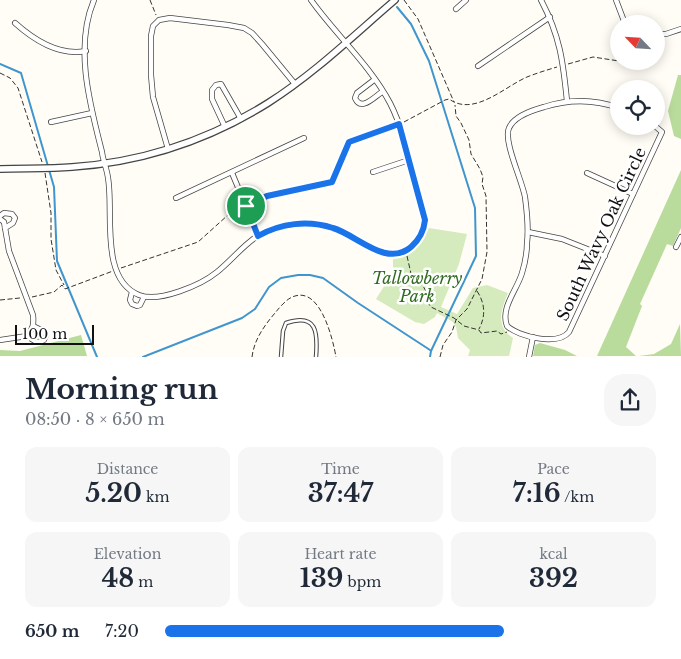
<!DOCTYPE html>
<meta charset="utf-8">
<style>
body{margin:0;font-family:"Libre Baskerville",serif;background:#f6f6f7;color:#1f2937;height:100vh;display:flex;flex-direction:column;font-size:19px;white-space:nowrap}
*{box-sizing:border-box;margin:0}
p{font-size:16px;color:#747a83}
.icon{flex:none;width:28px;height:28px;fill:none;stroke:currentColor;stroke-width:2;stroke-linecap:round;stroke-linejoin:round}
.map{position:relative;height:357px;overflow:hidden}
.details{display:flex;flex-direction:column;background:#fff;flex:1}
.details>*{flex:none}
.needle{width:32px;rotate:295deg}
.tools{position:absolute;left:610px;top:15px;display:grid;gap:10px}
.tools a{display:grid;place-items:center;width:55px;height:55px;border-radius:50%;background:#fff;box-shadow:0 2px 12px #0003;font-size:25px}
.scale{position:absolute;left:15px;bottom:12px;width:79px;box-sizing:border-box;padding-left:5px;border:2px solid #111;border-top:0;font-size:14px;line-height:18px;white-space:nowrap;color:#111;-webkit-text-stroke:4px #fff;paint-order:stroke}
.pin{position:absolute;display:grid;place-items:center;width:42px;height:42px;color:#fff;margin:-21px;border:2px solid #fff;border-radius:50%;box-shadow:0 1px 5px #0007}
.round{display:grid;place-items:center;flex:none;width:52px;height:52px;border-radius:20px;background:#f6f6f7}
.headline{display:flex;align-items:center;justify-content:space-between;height:85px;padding:0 25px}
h1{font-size:28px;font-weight:800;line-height:38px}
.metrics{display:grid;grid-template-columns:repeat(3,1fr);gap:8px;height:85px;padding:5px 25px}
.metrics div{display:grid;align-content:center;border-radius:12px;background:#f6f6f7;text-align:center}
.metrics b{font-size:25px;font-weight:800}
.metrics small{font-size:14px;font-weight:400}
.metrics p{font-size:14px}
ul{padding:0 25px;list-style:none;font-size:16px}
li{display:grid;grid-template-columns:80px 60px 1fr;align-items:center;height:38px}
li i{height:12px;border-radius:6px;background:#1a73e8}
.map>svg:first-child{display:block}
.green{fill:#d5ebbd}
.forest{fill:#b9dc9c}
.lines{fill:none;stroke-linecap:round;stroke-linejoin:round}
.stream{stroke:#3f96cf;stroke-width:2}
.service-casing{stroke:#444;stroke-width:4.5}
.minor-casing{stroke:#444;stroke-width:6}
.tertiary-casing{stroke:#444;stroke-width:8}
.path{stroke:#333;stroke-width:1;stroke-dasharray:5 2.5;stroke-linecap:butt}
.service{stroke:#fff;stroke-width:2.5}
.minor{stroke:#fff;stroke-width:4.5}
.tertiary{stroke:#fff;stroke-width:5.5}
.route-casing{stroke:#fff;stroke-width:10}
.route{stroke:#1a73e8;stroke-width:6}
.labels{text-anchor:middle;stroke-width:5;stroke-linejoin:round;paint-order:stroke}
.street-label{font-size:16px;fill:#111;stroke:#fff}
.park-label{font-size:16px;font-style:italic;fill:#2f6b1f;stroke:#fff}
</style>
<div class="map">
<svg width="681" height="357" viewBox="0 0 681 357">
<rect width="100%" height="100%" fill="#fffdf5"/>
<path class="green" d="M429,228l38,6 -8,30 -18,43 16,7 16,-26 14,-3 21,8c-7,17 -13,33 5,45l-4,18h-41l2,-6 -12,-12 -2,-11 -3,-5 -16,-9 -2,4 -11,7 -9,-2 -39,-23 17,-27v-13c18,-5 28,-14 36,-31z"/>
<g class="forest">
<path d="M678,75h3v64l-7,-3 -6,-25z"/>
<path d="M681,170v58l-8,18 -6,-2 -27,60 2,2 -16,41 10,9h-39z"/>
<path d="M680,324l1,32h-42l15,-2 17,-10z"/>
<path d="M81,335l6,21h-87v-6l20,1z"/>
<path d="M540,343l25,7 12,6h-44l2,-11z"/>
</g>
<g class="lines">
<g class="stream">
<path d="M397,7l14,17 18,37 46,147 1,48 -45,95 -1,6"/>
<path d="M0,64l21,9 33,114 3,74 40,96"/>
<path d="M143,357l99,-39 13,-9 14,-22 12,-9 17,-3h12l13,3 35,25 72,47"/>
</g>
<defs>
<path id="service" d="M281,357l2,-26 3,-8c31,-10 32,9 30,34"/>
<g id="minor">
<path d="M94,0c-20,47 -4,105 8,152 1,9 5,17 6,26 6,33 -9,101 31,117 20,8 62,-10 78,-23 14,-11 26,-27 42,-37 11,-7 23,-10 36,-11 13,-2 28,0 41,4 24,9 58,44 80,13 6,-9 9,-16 8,-28 -10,-34 -18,-79 -34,-110 -20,-38 -54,-68 -79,-103"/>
<path d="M541,0c19,36 22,61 26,101"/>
<path d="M616,0l8,21 2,3"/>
<path d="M456,9l10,-9"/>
<path d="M15,23c19,17 45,33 71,28"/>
<path d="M656,34h10l15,-5"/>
<path d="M478,66l72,-49"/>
<path d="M374,80l-17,13 -2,5c6,14 19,-1 27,-6"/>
<path d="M619,108c-25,-9 -50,-9 -75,-1 -11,3 -30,9 -35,21 -6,13 13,52 16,69 2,15 4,30 2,46 0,10 -2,20 -5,30 -5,17 -22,35 -15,53 12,11 51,20 62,6l93,-200 -7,-6"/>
<path d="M51,122l41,-9"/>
<path d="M225,127l-13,-28v-9l4,-5 5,-1 20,35"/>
<path d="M168,149l-15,-52 -2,-22v-39l2,-10 6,-6 11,-2 58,7 16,3 8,5 10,11 33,40"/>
<path d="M373,172l36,-12"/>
<path d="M232,173l26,62"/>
<path d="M587,173l46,21"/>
<path d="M176,198l128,-60"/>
<path d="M0,216l4,-3 8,1 3,4 -2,5 -8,5"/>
<path d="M0,219l4,3 5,29 24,64c1,9 0,14 -6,21l-27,4"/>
<path d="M528,232l34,7 43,17"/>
<path d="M676,247l5,-10"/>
<path d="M132,292l-2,8 2,4 5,2 3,-1 4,-8"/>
<path d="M27,336c6,4 10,8 17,4l2,-5 -3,-4 -10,-5"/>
<path d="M529,357l4,-20"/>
</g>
<path id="tertiary" d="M0,169c24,-1 48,0 72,-2 70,-5 137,-27 196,-64 46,-29 86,-68 127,-103"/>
</defs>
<use href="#service" class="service-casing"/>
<use href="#minor" class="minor-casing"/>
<use href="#tertiary" class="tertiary-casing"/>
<g class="path">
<path d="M150,0l6,15"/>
<path d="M404,0l14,19 36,83"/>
<path d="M568,64l25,-7 26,4"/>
<path d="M0,73l10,5 8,10 24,74"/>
<path d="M404,122l41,-22 4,-1c25,18 55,-12 78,-22 10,-4 20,-7 30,-10"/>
<path d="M45,173l6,40v26l5,31 8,15"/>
<path d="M249,204l18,-8 65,-14 17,-40 46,-16"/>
<path d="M407,256l5,22 11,8 4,7 1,10 3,4 23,11 10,8 15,4 2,3 16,-2 4,3 6,-2"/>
<path d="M121,268l77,-26 30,-27 13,-7"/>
<path d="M477,291c8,12 9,25 2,38"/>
<path d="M32,297l22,-5 8,-7 3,4 48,-18"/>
<path d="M0,300l20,-2"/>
<path d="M252,357c2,-17 12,-31 23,-44 5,-6 12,-15 20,-17 26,-8 38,44 41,61"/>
<path d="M440,357l3,-12 9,-13 4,-12 11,-11 15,-30 5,-27 -1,-56 -4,-12 1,-7 -3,-8 -9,-15 -2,-14 -8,-17 -5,-7 -1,-11"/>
</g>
<use href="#service" class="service"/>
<use href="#minor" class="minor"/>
<use href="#tertiary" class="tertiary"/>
</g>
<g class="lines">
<defs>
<path id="route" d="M399,124l26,96c-1,10 -6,20 -14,27 -25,21 -54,-12 -78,-19 -25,-8 -52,-5 -75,8l-12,-30 21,-10 65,-14 17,-40z"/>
</defs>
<use href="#route" class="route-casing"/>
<use href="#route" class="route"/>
</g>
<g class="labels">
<g class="street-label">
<text transform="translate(601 234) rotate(-65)" y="6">South Wavy Oak Circle</text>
</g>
<g class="park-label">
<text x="417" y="284">Tallowberry<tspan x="417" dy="18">Park</tspan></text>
</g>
</g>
</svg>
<div class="tools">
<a><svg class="needle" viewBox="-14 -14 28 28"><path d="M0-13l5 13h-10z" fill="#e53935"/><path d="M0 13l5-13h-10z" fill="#747a83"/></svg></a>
<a><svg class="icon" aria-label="locate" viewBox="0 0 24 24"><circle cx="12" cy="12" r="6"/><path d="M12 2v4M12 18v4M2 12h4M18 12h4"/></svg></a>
</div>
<div class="scale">100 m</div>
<div class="pin" style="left:246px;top:206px;background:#1e9e55"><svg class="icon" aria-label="arrive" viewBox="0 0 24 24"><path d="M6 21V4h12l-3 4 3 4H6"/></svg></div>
</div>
<section class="details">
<div class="headline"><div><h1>Morning run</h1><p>08:50 · 8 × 650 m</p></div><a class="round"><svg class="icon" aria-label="share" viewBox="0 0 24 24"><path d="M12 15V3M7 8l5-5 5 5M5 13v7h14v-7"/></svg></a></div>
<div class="metrics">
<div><p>Distance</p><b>5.20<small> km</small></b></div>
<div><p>Time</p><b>37:47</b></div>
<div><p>Pace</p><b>7:16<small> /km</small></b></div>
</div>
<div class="metrics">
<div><p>Elevation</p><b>48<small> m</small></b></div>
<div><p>Heart rate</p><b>139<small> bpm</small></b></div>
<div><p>kcal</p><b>392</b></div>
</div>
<ul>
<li><b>650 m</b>7:20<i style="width:69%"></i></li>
</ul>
</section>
